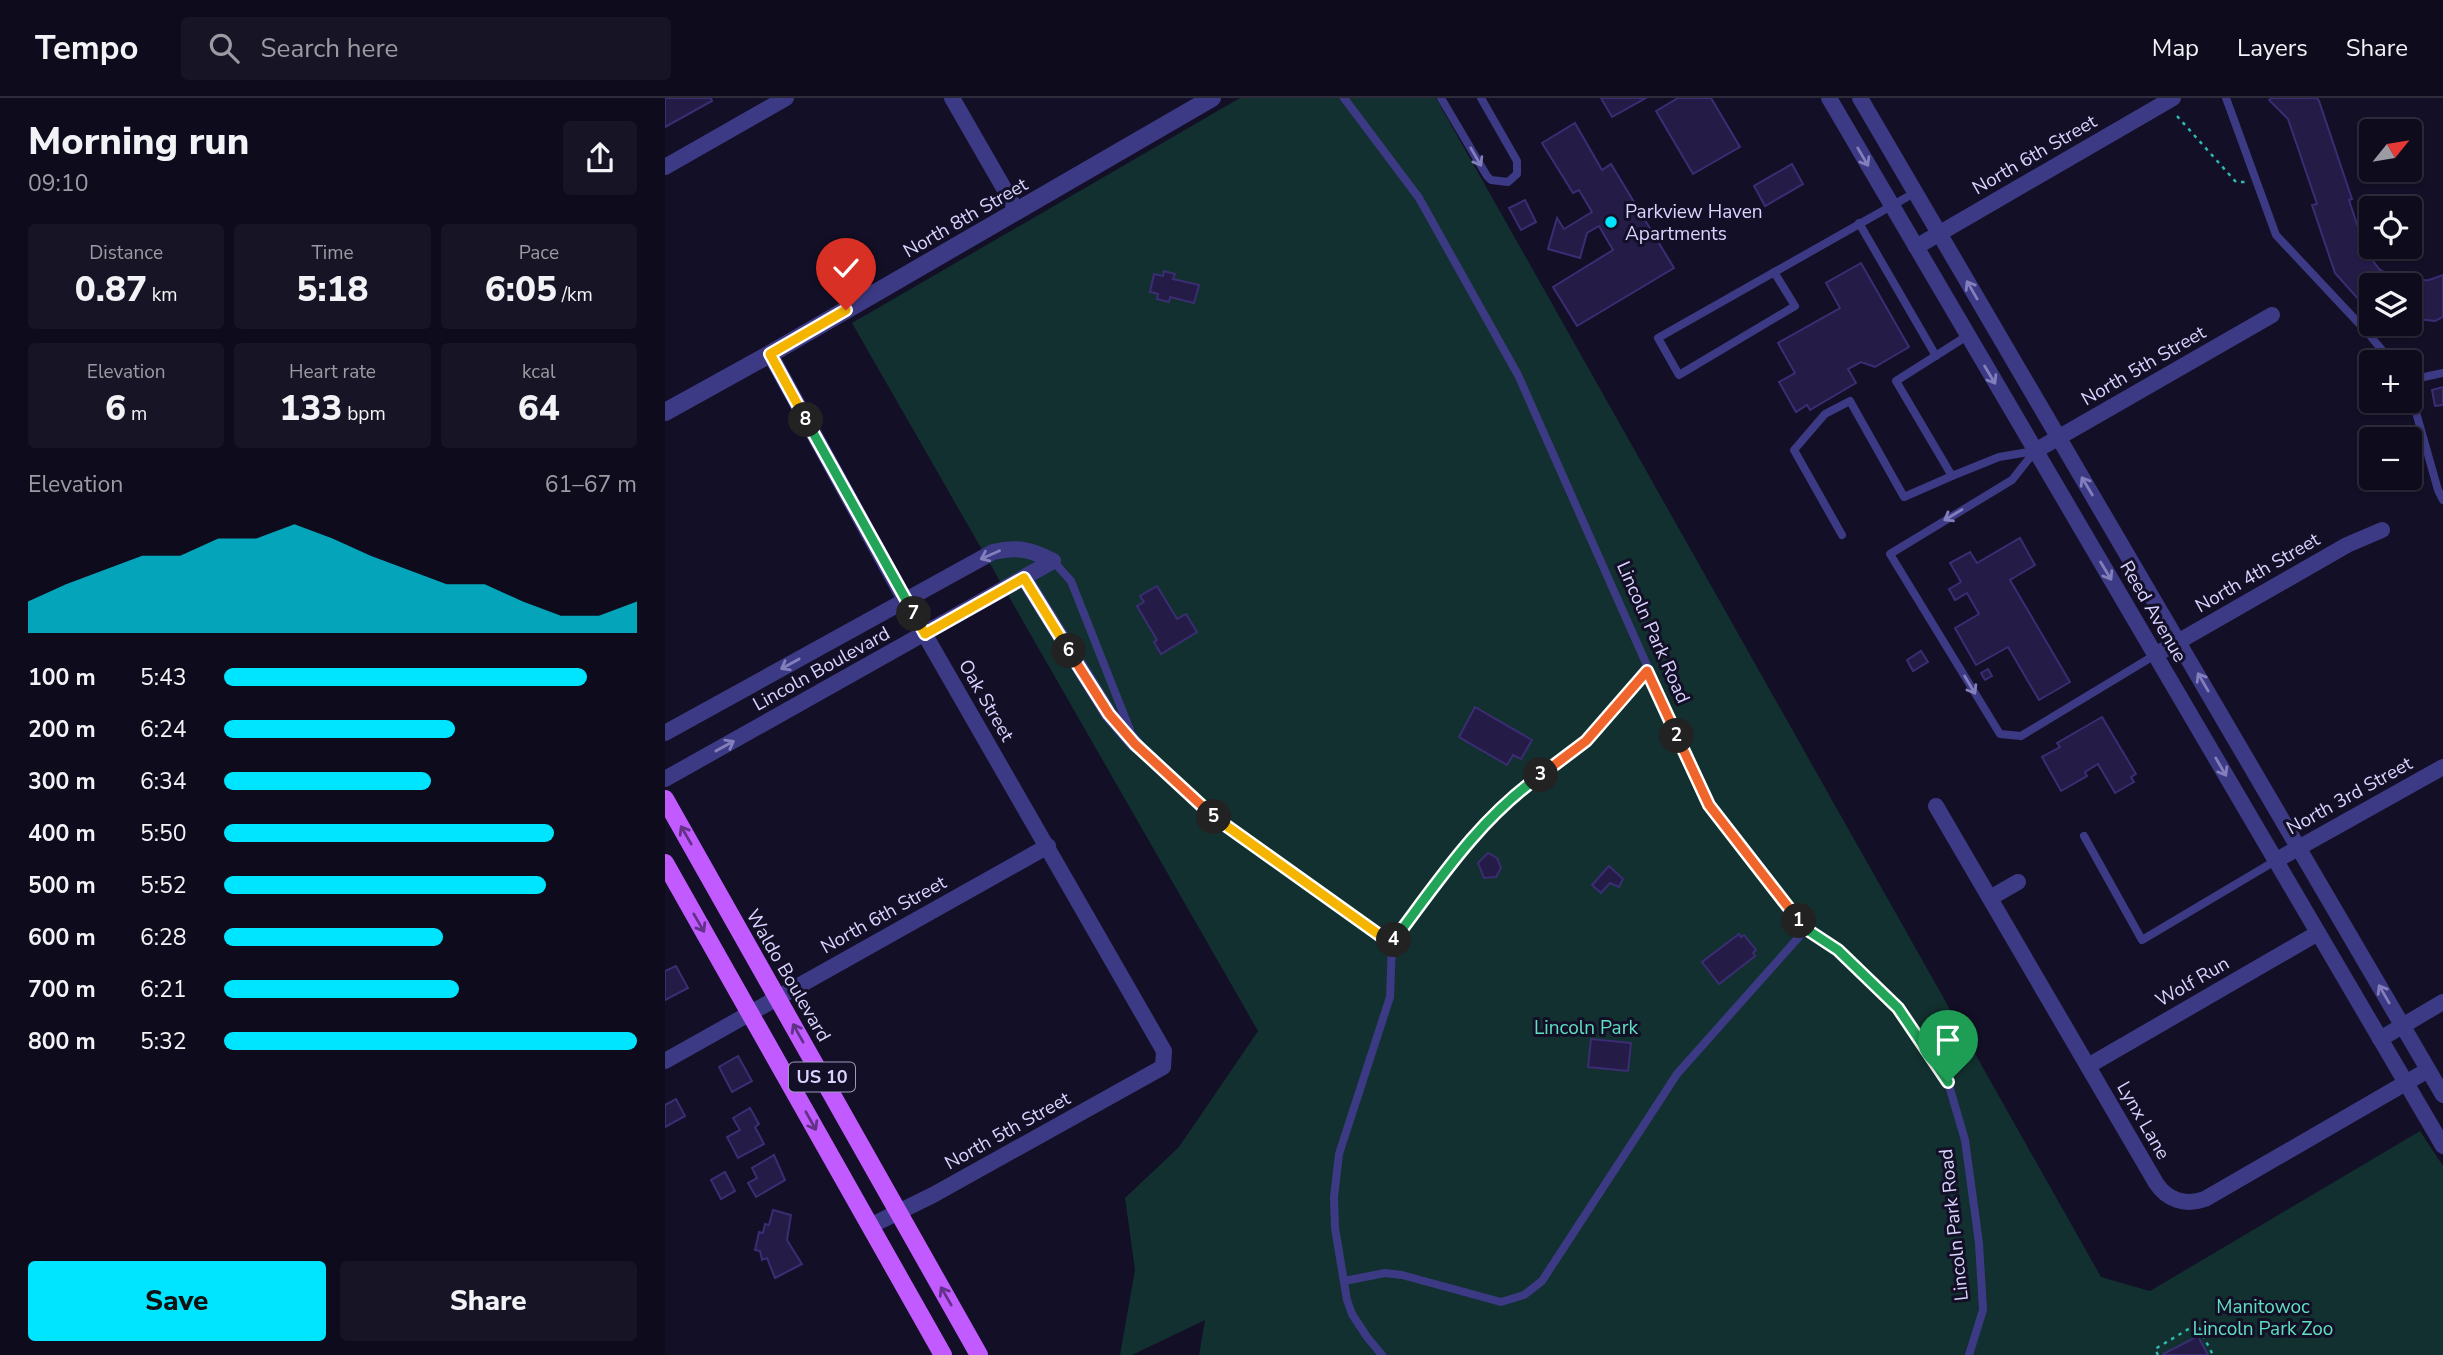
<!DOCTYPE html>
<meta charset="utf-8">
<style>
body{margin:0;font-family:"Nunito Sans",sans-serif;background:#171425;color:#f1f3f6;height:100vh;display:flex;flex-direction:column;font-size:26px;white-space:nowrap}
*{box-sizing:border-box;margin:0}
p{font-size:23px;color:#9b9ba3}
.icon{flex:none;width:38px;height:38px;fill:none;stroke:currentColor;stroke-width:2;stroke-linecap:round;stroke-linejoin:round}
.map{position:relative;flex:1;overflow:hidden}
.details{display:flex;flex-direction:column;background:#0e0b1c;width:665px}
.details>*{flex:none}
.needle{width:46px;rotate:60deg}
.controls{position:absolute;left:1694px;top:21px;display:grid;gap:14px}
.controls a{display:grid;place-items:center;width:63px;height:63px;border-radius:7px;background:#0e0b1c;box-shadow:0 2px 5px #0004,0 0 0 2px #2e2b3b;font-size:35px}
.pin{position:absolute;display:grid;place-items:center;width:60px;height:60px;color:#fff;margin:-72px -30px;border-radius:50% 50% 50% 0;rotate:-45deg;box-shadow:0 0 7px #0007}
.pin .icon{rotate:45deg}
.km{position:absolute;width:35px;height:35px;margin:-18px;border-radius:50%;background:#222;color:#fff;font-size:19px;line-height:35px;text-align:center}
.round{display:grid;place-items:center;flex:none;width:74px;height:74px;border-radius:7px;background:#171425}
.summary{display:flex;align-items:center;justify-content:space-between;height:119px;padding:0 28px}
h1{font-size:38px;font-weight:800;line-height:52px}
.stats{display:grid;grid-template-columns:repeat(3,1fr);gap:10px;height:119px;padding:7px 28px}
.stats div{display:grid;align-content:center;border-radius:7px;background:#171425;text-align:center}
.stats b{font-size:35px;font-weight:800}
.stats small{font-size:19px;font-weight:400}
.stats p{font-size:19px}
.chart{height:196px;padding:14px 28px}
.chart p{display:flex;justify-content:space-between}
.chart svg{width:100%;height:126px;margin-top:7px;fill:#00e5ff;opacity:.7}
.primary-button{display:flex;gap:14px;margin-top:auto;padding:14px 28px}
.primary-button a{flex:1;height:80px;border-radius:7px;background:#00e5ff;color:#111;font-size:28px;font-weight:800;line-height:80px;text-align:center}
.primary-button a+a{background:#171425;color:#f1f3f6}
ul{padding:0 28px;list-style:none;font-size:23px}
li{display:grid;grid-template-columns:112px 84px 1fr;align-items:center;height:52px}
li i{height:18px;border-radius:9px;background:#00e5ff}
header{display:flex;align-items:center;gap:42px;box-sizing:border-box;height:98px;padding:0 35px;background:#0e0b1c;border-bottom:2px solid #2e2b3b}
header strong{font-size:33px}
nav{display:flex;gap:38px;margin-inline-start:auto;font-size:24px}
.search{width:490px;height:63px;background:#171425;display:flex;align-items:center;gap:18px;box-sizing:border-box;padding:0 24px;border-radius:7px;color:#9b9ba3;font-size:26px}
main{display:flex;flex:1;min-height:0}
.map>svg:first-child{display:block}
.green{fill:#12302f}
.building{fill:#241b47;stroke:#3b2d73;stroke-width:2}
.lines{fill:none;stroke-linecap:round;stroke-linejoin:round}
.path{stroke:#2fb8b0;stroke-width:2.5;stroke-dasharray:3.5 5;stroke-linecap:butt}
.service{stroke:#3d3a85;stroke-width:8}
.minor{stroke:#3d3a85;stroke-width:16}
.tertiary{stroke:#3d3a85;stroke-width:18}
.primary{stroke:#c25bff;stroke-width:18}
.oneway{stroke:#837fbc}
.oneway2{stroke:#623188}
.split-1-casing{stroke:#fff;stroke-width:14}
.split-2-casing{stroke:#fff;stroke-width:14}
.split-3-casing{stroke:#fff;stroke-width:14}
.split-4-casing{stroke:#fff;stroke-width:14}
.split-5-casing{stroke:#fff;stroke-width:14}
.split-6-casing{stroke:#fff;stroke-width:14}
.split-7-casing{stroke:#fff;stroke-width:14}
.split-8-casing{stroke:#fff;stroke-width:14}
.split-9-casing{stroke:#fff;stroke-width:14}
.split-1{stroke:#22a559;stroke-width:9}
.split-2{stroke:#f0652b;stroke-width:9}
.split-3{stroke:#f0652b;stroke-width:9}
.split-4{stroke:#22a559;stroke-width:9}
.split-5{stroke:#f5b400;stroke-width:9}
.split-6{stroke:#f0652b;stroke-width:9}
.split-7{stroke:#f5b400;stroke-width:9}
.split-8{stroke:#22a559;stroke-width:9}
.split-9{stroke:#f5b400;stroke-width:9}
.poi-dot{fill:#00e5ff;stroke:#130f26;stroke-width:2.5}
.labels{text-anchor:middle;stroke-width:6;stroke-linejoin:round;paint-order:stroke}
.shield{fill:#130f26;stroke:#9e99be;stroke-width:2}
.shield-label{font-size:18px;font-weight:bold;fill:#d9d4ff}
.street-label{font-size:19px;fill:#d9d4ff;stroke:#130f26}
.poi-label{font-size:19px;fill:#d9d4ff;stroke:#130f26;text-anchor:start}
.park-label{font-size:19px;fill:#5fe0c0;stroke:#130f26}
</style>
<header>
<strong>Tempo</strong>
<div class="search"><svg class="icon" aria-label="search" viewBox="0 0 24 24"><circle cx="10" cy="10" r="6"/><path d="M15 15l6 6"/></svg>Search here</div>
<nav><a>Map</a><a>Layers</a><a>Share</a></nav>
</header>
<main>
<section class="details">
<div class="summary"><div><h1>Morning run</h1><p>09:10</p></div><a class="round"><svg class="icon" aria-label="share" viewBox="0 0 24 24"><path d="M12 15V3M7 8l5-5 5 5M5 13v7h14v-7"/></svg></a></div>
<div class="stats">
<div><p>Distance</p><b>0.87<small> km</small></b></div>
<div><p>Time</p><b>5:18</b></div>
<div><p>Pace</p><b>6:05<small> /km</small></b></div>
</div>
<div class="stats">
<div><p>Elevation</p><b>6<small> m</small></b></div>
<div><p>Heart rate</p><b>133<small> bpm</small></b></div>
<div><p>kcal</p><b>64</b></div>
</div>
<div class="chart"><p><span>Elevation</span>61–67 m</p>
<svg viewBox="0 0 160 44" preserveAspectRatio="none"><path d="M0 44V33L10 27L20 22L30 17L40 17L50 11L60 11L70 6L80 11L90 17L100 22L110 27L120 27L130 33L140 38L150 38L160 33V44z"/></svg>
</div>
<ul>
<li><b>100 m</b>5:43<i style="width:88%"></i></li>
<li><b>200 m</b>6:24<i style="width:56%"></i></li>
<li><b>300 m</b>6:34<i style="width:50%"></i></li>
<li><b>400 m</b>5:50<i style="width:80%"></i></li>
<li><b>500 m</b>5:52<i style="width:78%"></i></li>
<li><b>600 m</b>6:28<i style="width:53%"></i></li>
<li><b>700 m</b>6:21<i style="width:57%"></i></li>
<li><b>800 m</b>5:32<i style="width:100%"></i></li>
</ul>
<div class="primary-button"><a>Save</a><a>Share</a></div>
</section>
<div class="map">
<svg width="1778" height="1257" viewBox="0 0 1778 1257">
<rect width="100%" height="100%" fill="#130f26"/>
<path class="green" d="M575,0h196l665,1179 49,14 270,-160 23,35v189h-1244l6,-35 -73,35h-12l15,-85 -10,-72 54,-51 79,-116 -406,-708z"/>
<g class="building">
<path d="M0,0h46l1,3 -47,26z"/>
<path d="M936,0h45l-34,19z"/>
<path d="M1013,0h33l29,49 -47,27 -37,-63z"/>
<path d="M1607,0h45l2,3 33,98 -3,1 17,52 14,18 22,11 27,-1 14,-5v42l-8,4 -25,-3v-33h-39v21l-12,-6 -24,-27 -23,-68 5,-1 -29,-85 -19,-19z"/>
<path d="M910,25l27,47 9,-6 63,104 -97,58 -24,-39 60,-37 -14,-24 -12,7 -7,25 -32,-9 9,-31 7,11 28,-17 -13,-22 -6,3 -31,-50z"/>
<path d="M1127,66l11,20 -38,22 -11,-20z"/>
<path d="M860,102l11,22 -15,8 -12,-22z"/>
<path d="M1196,165l48,84 -34,20 -14,-5 -13,7 8,14 -46,27 -3,-5 -11,7 -17,-30 16,-9 -17,-30 62,-35 -14,-25z"/>
<path d="M499,173l11,3 -2,5 26,6 -5,18 -24,-6 -1,5 -12,-3 1,-5 -8,-2 4,-18 9,2z"/>
<path d="M1778,289v18l-8,1 -3,-16z"/>
<path d="M1355,440l15,27 -25,15 60,102 -31,18 -31,-53 -32,18 -21,-37 24,-14 -12,-21 -12,7 -6,-11 12,-7 -11,-19 20,-11 7,11z"/>
<path d="M492,488l20,33 9,-5 11,18 -36,22 -7,-12 3,-2 -20,-34 7,-4 -4,-6z"/>
<path d="M1256,553l7,11 -15,9 -6,-11z"/>
<path d="M1323,571l4,7 -7,4 -4,-7z"/>
<path d="M810,609l57,33 -11,19 -8,-4 -6,10 -48,-28z"/>
<path d="M1437,619l34,57 -5,3 3,5 -19,11 -17,-29 -13,8 2,4 -26,15 -19,-34 18,-10 -3,-4z"/>
<path d="M823,755l9,5 4,10 -5,9 -12,1 -6,-15z"/>
<path d="M944,768l14,13 -4,8 -9,-4 -9,10 -9,-8z"/>
<path d="M1074,836l2,3 3,-2 12,15 -3,3 2,3 -36,28 -17,-22z"/>
<path d="M11,868l12,22 -23,12v-29z"/>
<path d="M926,941l40,4 -3,28 -40,-4z"/>
<path d="M73,958l14,25 -20,11 -13,-25z"/>
<path d="M11,1001l9,17 -20,11v-22z"/>
<path d="M85,1010l9,16 -4,3 9,17 -26,14 -11,-21 13,-7 -7,-12z"/>
<path d="M109,1057l11,25 -29,17 -8,-14 9,-5 -5,-10z"/>
<path d="M60,1074l10,19 -14,8 -10,-19z"/>
<path d="M108,1112l18,5 -4,25 15,24 -27,14 -8,-20 -5,2 -2,-9 -5,-1 4,-18 4,1 2,-9 4,1z"/>
<path d="M1533,1238l10,19h-45v-1z"/>
</g>
<g class="lines">
<g class="path">
<path d="M1512,18l59,66h10"/>
<path d="M1493,1257l-3,-6 42,-25 16,31"/>
</g>
<g class="service">
<path d="M679,0l75,100 99,177 191,430 97,124 32,21 60,58 50,74 17,58 14,103 4,67 -14,45"/>
<path d="M776,0l46,78 4,4 17,2 9,-8v-13l-36,-63"/>
<path d="M1561,0l50,137 91,97 25,30"/>
<path d="M1194,125l77,133"/>
<path d="M1109,174l21,34 -116,69 -21,-37 258,-146"/>
<path d="M1302,238l-71,45 56,95 47,-19 36,-6"/>
<path d="M1745,282l33,-7"/>
<path d="M1745,293l28,99 5,10"/>
<path d="M1370,353l-23,29 -122,74 110,180 21,2 134,-81"/>
<path d="M1177,437l-48,-85 31,-36 25,-13 54,96 48,-21"/>
<path d="M388,463l18,20 59,149"/>
<path d="M469,644l83,78 175,124 -2,53 -51,157 -5,43 1,31 12,72 5,14 15,23 15,18"/>
<path d="M1419,738l58,104 133,-79"/>
<path d="M727,846l68,-93 30,-34 38,-33 58,-42 61,-71"/>
<path d="M679,1183l41,-8 17,2 99,27 23,-7 18,-14 135,-207 129,-145"/>
</g>
<g class="minor">
<path d="M287,0l65,113"/>
<path d="M1164,0l614,1048"/>
<path d="M1195,0l583,997"/>
<path d="M0,69l121,-69"/>
<path d="M1251,149l257,-149"/>
<path d="M105,256l135,246 259,451 -1,16 -230,128 -63,31"/>
<path d="M1370,353l237,-136"/>
<path d="M359,480l85,136 26,30"/>
<path d="M1490,557l192,-110 35,-15"/>
<path d="M0,635l328,-181c24,-6 39,-2 60,9"/>
<path d="M0,681l388,-218"/>
<path d="M1271,708l220,377c11,17 29,23 49,16l223,-129"/>
<path d="M1610,763l168,-94"/>
<path d="M1325,800l28,-16"/>
<path d="M1715,941l63,-37"/>
<path d="M0,963l383,-215"/>
<path d="M1423,968l230,-133"/>
</g>
<path class="tertiary" d="M0,314l105,-58 442,-256"/>
<g class="primary">
<path d="M0,701l314,556"/>
<path d="M0,765l278,492"/>
</g>
</g>
<defs><path id="oneway-shaft" d="M-6 0H5M1.5-3L5.5 0L1.5 3" fill="none" stroke-width="1.6" stroke-linecap="round" stroke-linejoin="round" transform="scale(1.75)"/></defs>
<g class="oneway">
<use href="#oneway-shaft" transform="translate(811 59) rotate(60)"/>
<use href="#oneway-shaft" transform="translate(1198 59) rotate(60)"/>
<use href="#oneway-shaft" transform="translate(1307 192) rotate(-120)"/>
<use href="#oneway-shaft" transform="translate(1325 277) rotate(59)"/>
<use href="#oneway-shaft" transform="translate(1422 388) rotate(-121)"/>
<use href="#oneway-shaft" transform="translate(1288 417) rotate(149)"/>
<use href="#oneway-shaft" transform="translate(325 457) rotate(156)"/>
<use href="#oneway-shaft" transform="translate(1441 473) rotate(59)"/>
<use href="#oneway-shaft" transform="translate(125 566) rotate(151)"/>
<use href="#oneway-shaft" transform="translate(1538 584) rotate(-120)"/>
<use href="#oneway-shaft" transform="translate(1305 587) rotate(59)"/>
<use href="#oneway-shaft" transform="translate(60 648) rotate(-29)"/>
<use href="#oneway-shaft" transform="translate(1556 669) rotate(60)"/>
<use href="#oneway-shaft" transform="translate(1719 896) rotate(-120)"/>
</g>
<g class="oneway2">
<use href="#oneway-shaft" transform="translate(21 737) rotate(-120)"/>
<use href="#oneway-shaft" transform="translate(34 825) rotate(60)"/>
<use href="#oneway-shaft" transform="translate(133 935) rotate(-119)"/>
<use href="#oneway-shaft" transform="translate(146 1023) rotate(61)"/>
<use href="#oneway-shaft" transform="translate(281 1198) rotate(-120)"/>
</g>
<g class="lines">
<defs>
<path id="split-1" d="M1134,823l7,8 32,21 60,58 50,74"/>
<path id="split-2" d="M1012,638l32,69 90,116"/>
<path id="split-3" d="M876,677l45,-34 61,-70 30,65"/>
<path id="split-4" d="M729,842c45,-60 85,-121 147,-165"/>
<path id="split-5" d="M549,719l178,127 2,-4"/>
<path id="split-6" d="M404,553l40,63 26,30 79,73"/>
<path id="split-7" d="M249,516l11,20 99,-56 45,73"/>
<path id="split-8" d="M141,322l108,194"/>
<path id="split-9" d="M141,322l-36,-66 76,-44"/>
</defs>
<use href="#split-1" class="split-1-casing"/>
<use href="#split-2" class="split-2-casing"/>
<use href="#split-3" class="split-3-casing"/>
<use href="#split-4" class="split-4-casing"/>
<use href="#split-5" class="split-5-casing"/>
<use href="#split-6" class="split-6-casing"/>
<use href="#split-7" class="split-7-casing"/>
<use href="#split-8" class="split-8-casing"/>
<use href="#split-9" class="split-9-casing"/>
<use href="#split-1" class="split-1"/>
<use href="#split-2" class="split-2"/>
<use href="#split-3" class="split-3"/>
<use href="#split-4" class="split-4"/>
<use href="#split-5" class="split-5"/>
<use href="#split-6" class="split-6"/>
<use href="#split-7" class="split-7"/>
<use href="#split-8" class="split-8"/>
<use href="#split-9" class="split-9"/>
</g>
<circle class="poi-dot" cx="946" cy="124" r="7"/>
<g class="labels">
<rect class="shield" x="124" y="964.5" width="66" height="29" rx="5"/>
<g class="shield-label">
<text x="157" y="985">US 10</text>
</g>
<g class="street-label">
<text transform="translate(1369 56) rotate(-30)" y="7">North 6th Street</text>
<text transform="translate(300 119) rotate(-30)" y="7">North 8th Street</text>
<text transform="translate(1478 267) rotate(-30)" y="7">North 5th Street</text>
<text transform="translate(1592 474) rotate(-30)" y="7">North 4th Street</text>
<text transform="translate(1489 513) rotate(60)" y="7">Reed Avenue</text>
<text transform="translate(989 534) rotate(66)" y="7">Lincoln Park Road</text>
<text transform="translate(156 570) rotate(-29)" y="7">Lincoln Boulevard</text>
<text transform="translate(322 602) rotate(60)" y="7">Oak Street</text>
<text transform="translate(1684 697) rotate(-29)" y="7">North 3rd Street</text>
<text transform="translate(218 816) rotate(-29)" y="7">North 6th Street</text>
<text transform="translate(124 877) rotate(60)" y="7">Waldo Boulevard</text>
<text transform="translate(1527 883) rotate(-30)" y="7">Wolf Run</text>
<text transform="translate(1479 1022) rotate(60)" y="7">Lynx Lane</text>
<text transform="translate(342 1032) rotate(-29)" y="7">North 5th Street</text>
<text transform="translate(1288 1127) rotate(-96)" y="7">Lincoln Park Road</text>
</g>
<g class="poi-label">
<text x="960" y="120">Parkview Haven<tspan x="960" dy="22">Apartments</tspan></text>
</g>
<g class="park-label">
<text x="921" y="936">Lincoln Park</text>
<text x="1598" y="1215">Manitowoc<tspan x="1598" dy="22">Lincoln Park Zoo</tspan></text>
</g>
</g>
</svg>
<div class="controls">
<a><svg class="needle" viewBox="-14 -14 28 28"><path d="M0-13l5 13h-10z" fill="#e53935"/><path d="M0 13l5-13h-10z" fill="#9b9ba3"/></svg></a>
<a><svg class="icon" aria-label="locate" viewBox="0 0 24 24"><circle cx="12" cy="12" r="6"/><path d="M12 2v4M12 18v4M2 12h4M18 12h4"/></svg></a>
<a><svg class="icon" aria-label="layers" viewBox="0 0 24 24"><path d="M12 4l9 5-9 5-9-5zM3 14l9 5 9-5"/></svg></a>
<a>+</a>
<a>−</a>
</div>
<div class="pin" style="left:1283px;top:984px;background:#1e9e55"><svg class="icon" aria-label="arrive" viewBox="0 0 24 24"><path d="M6 21V4h12l-3 4 3 4H6"/></svg></div>
<div class="pin" style="left:181px;top:212px;background:#d93025"><svg class="icon" aria-label="check" viewBox="0 0 24 24"><path d="M5 12l5 5 9-10"/></svg></div>
<b class="km" style="left:1134px;top:823px">1</b>
<b class="km" style="left:1012px;top:638px">2</b>
<b class="km" style="left:876px;top:677px">3</b>
<b class="km" style="left:729px;top:842px">4</b>
<b class="km" style="left:549px;top:719px">5</b>
<b class="km" style="left:404px;top:553px">6</b>
<b class="km" style="left:249px;top:516px">7</b>
<b class="km" style="left:141px;top:322px">8</b>
</div>
</main>
